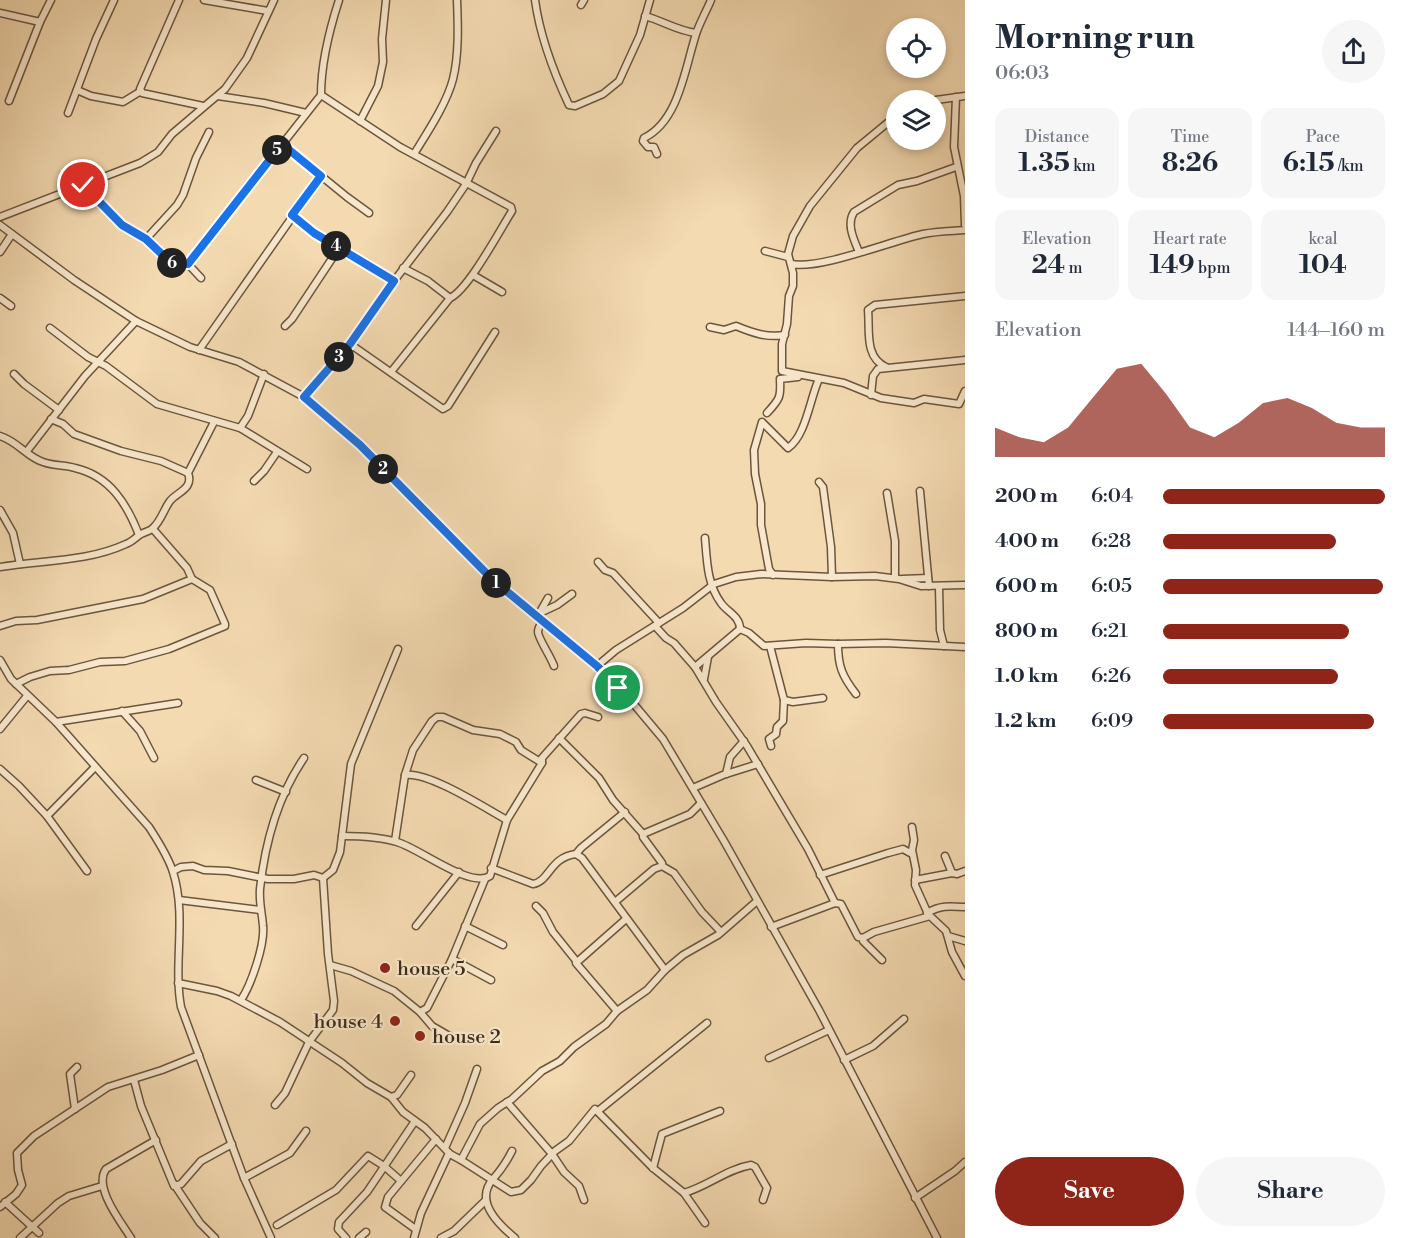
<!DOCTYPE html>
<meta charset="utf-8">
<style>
body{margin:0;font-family:"Libre Bodoni",serif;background:#f6f6f7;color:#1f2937;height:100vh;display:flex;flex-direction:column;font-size:22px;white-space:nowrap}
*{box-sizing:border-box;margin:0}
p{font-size:20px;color:#747a83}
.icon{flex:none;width:33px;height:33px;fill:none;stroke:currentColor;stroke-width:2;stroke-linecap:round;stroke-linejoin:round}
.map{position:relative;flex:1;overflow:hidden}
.details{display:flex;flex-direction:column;background:#fff;width:450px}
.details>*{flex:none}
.fabs{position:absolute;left:886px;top:18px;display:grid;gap:12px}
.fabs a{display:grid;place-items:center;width:60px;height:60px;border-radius:50%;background:#fff;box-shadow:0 3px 9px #0003;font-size:30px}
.pin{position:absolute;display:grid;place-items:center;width:51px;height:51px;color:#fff;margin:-26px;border:3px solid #fff;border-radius:50%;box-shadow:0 2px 6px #0007}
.km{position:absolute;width:30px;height:30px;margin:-15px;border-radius:50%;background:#222;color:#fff;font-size:16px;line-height:30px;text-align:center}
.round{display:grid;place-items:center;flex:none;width:63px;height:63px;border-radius:32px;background:#f6f6f7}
.headline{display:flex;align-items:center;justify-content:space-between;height:102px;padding:0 30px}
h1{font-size:33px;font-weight:700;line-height:45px}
.metrics{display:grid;grid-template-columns:repeat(3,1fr);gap:9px;height:102px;padding:6px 30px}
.metrics div{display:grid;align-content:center;border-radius:15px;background:#f6f6f7;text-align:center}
.metrics b{font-size:26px;font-weight:700}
.metrics small{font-size:16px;font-weight:400}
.metrics p{font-size:16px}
.chart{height:168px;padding:12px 30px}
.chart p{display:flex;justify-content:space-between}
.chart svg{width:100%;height:108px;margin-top:6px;fill:#8f2418;opacity:.7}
.action{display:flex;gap:12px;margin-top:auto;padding:12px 30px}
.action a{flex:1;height:69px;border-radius:36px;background:#8f2418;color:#fff;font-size:24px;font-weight:700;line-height:69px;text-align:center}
.action a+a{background:#f6f6f7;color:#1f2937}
ul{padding:0 30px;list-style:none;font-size:20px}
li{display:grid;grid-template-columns:96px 72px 1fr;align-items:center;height:45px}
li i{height:15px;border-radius:8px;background:#8f2418}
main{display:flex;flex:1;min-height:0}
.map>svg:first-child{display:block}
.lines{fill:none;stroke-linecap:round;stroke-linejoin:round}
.minor-casing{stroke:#6b563d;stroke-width:9}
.minor{stroke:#f8e7cc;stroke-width:6}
.route-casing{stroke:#fff;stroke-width:12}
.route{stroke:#1a73e8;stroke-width:8}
.poi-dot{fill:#8f2418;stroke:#f8e7cc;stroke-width:2}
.labels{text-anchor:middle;stroke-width:4.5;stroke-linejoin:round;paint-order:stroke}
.poi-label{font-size:20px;fill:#3d2a16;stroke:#f8e7cc;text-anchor:start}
</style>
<main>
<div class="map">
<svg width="965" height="1238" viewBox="0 0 965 1238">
<rect width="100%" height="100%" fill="#f4dab1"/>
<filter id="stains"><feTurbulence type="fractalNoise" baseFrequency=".00333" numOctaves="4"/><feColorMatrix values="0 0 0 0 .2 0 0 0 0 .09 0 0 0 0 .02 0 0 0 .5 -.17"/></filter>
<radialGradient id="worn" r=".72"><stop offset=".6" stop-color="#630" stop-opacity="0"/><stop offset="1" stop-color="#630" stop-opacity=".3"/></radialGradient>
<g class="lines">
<defs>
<g id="minor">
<path d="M179,0l-39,89 2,4 61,13"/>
<path d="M204,0l64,11"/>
<path d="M535,0c5,37 18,71 34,105l6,1 28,-12 16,-13 21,-46 10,-35"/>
<path d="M581,5l3,-5"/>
<path d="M0,13l40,9"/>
<path d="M645,16c18,5 33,15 51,17"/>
<path d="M77,90l14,6 32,6 18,-11"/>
<path d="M321,95l79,52 111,60 1,4c-12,19 -44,79 -62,87l-59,74"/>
<path d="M218,96l46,7 42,10"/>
<path d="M956,97l-2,50 10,49 1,29"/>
<path d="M936,100l29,-4"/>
<path d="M9,101l31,-79 11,-22"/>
<path d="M68,113l28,-74 18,-39"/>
<path d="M897,115l-40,33 -47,58 -17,30 -5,18 5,19v13l-4,10 -2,28 -5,20v27l62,12 37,15 33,5 10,-4 35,5 6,-13"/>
<path d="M360,121l18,-35 5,-24 -1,-23 4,-39"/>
<path d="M282,144l65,53 22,16"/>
<path d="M414,154c13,-21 33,-51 39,-75 6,-24 5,-54 4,-79"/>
<path d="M657,154l-3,-7h-6l-5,-6 1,-3c35,-17 41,-70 52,-104 4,-12 10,-22 15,-34"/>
<path d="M83,185l39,40 24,14 25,24 17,1 13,14"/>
<path d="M293,215l20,18 81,48"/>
<path d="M0,217l140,-54 18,-11 14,-18 53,-45 22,-31 27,-58"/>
<path d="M0,225l74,55 62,41 54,26 49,15 65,35 56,48 133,136 104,85 35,36 31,37 61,102 95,169 118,228"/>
<path d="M146,239l31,-34 6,-10 13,-37 13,-26"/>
<path d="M765,251l23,6"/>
<path d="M0,252l12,-18"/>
<path d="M859,252c-5,-12 -13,-28 -5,-40l44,-27 19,-4 39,-14"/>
<path d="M188,264l133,-169c0,-33 8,-64 18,-95"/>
<path d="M791,264c29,6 100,-23 132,-30 13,-3 28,-3 42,-4"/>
<path d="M403,268l25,13 22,17"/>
<path d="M473,275l29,17"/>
<path d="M0,298l11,8"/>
<path d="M285,326l7,-7 47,-71"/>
<path d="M710,327l14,3 12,-4c17,7 31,12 49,9"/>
<path d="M50,328l38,29 18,9 51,38 83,24 67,41"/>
<path d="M350,344l93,65 5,-3 47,-74"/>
<path d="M199,350l122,-174"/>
<path d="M886,367c-22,-10 -16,-37 -18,-57l7,-5 90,-9"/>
<path d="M14,374l10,10 35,26"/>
<path d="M871,395l2,-19 5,-7 87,-9"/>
<path d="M304,397l46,-53 44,-63 53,-69 19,-28 10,-21 20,-32"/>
<path d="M767,413c13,-14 14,-16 13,-34l18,-2"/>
<path d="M51,419l12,5 11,10 47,17 40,10 27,12"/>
<path d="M240,428l8,-12 16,-42"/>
<path d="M0,436c17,5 27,21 43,26 11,4 22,3 32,6 35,8 52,36 64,67"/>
<path d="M27,451l58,-75 51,-55"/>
<path d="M254,481l10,-10 13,-19"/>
<path d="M819,482l4,5 8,60 1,30"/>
<path d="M920,491l9,95"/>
<path d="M887,493l8,48v37"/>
<path d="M0,510l13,23 7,31"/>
<path d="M705,538c2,23 2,46 16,65 6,9 19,13 19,26"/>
<path d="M598,562l7,8 8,3 46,50"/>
<path d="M0,567c42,-7 87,-5 126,-23 6,-2 10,-7 15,-10 4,-2 9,-3 12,-6 8,-7 11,-19 17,-27 7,-9 24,-12 18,-28l26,-51"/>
<path d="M773,575l-4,-6 -8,-44v-21l-6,-30 -1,-24 8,-28 26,26c18,-12 22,-50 31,-69"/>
<path d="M902,579l26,-1"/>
<path d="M939,587l1,43 4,16"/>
<path d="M540,612l8,-14"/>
<path d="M540,613l17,-8 15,-11"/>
<path d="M542,623c-2,2 -4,6 -4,9 0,6 13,25 16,34"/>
<path d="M0,626l16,-5 21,-1 106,-21 49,-20"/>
<path d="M655,626l11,12 8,5 21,24 45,-38"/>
<path d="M740,629l9,4 15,13 42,-3 32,1c0,22 4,32 18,50"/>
<path d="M838,644l48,-1 79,4"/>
<path d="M770,646l14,54 9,2 30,-4"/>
<path d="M0,660l11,19 45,43 93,105c9,14 19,29 24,45 14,44 0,91 8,135l63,171 27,60"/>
<path d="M597,666l19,-16 67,-42 31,-24 22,-7 25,-3 71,3 43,-1 24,3 22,7 44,-1"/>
<path d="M695,667l21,35 31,44 61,103 27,54"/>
<path d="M704,679l4,-22"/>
<path d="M16,684l14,-7 20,-6 19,-1 31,-8 25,-1 44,-12 56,-23v-2l-15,-34 -18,-11 -5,-11 -34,-39"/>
<path d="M122,711l18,20 14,27"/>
<path d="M56,722l122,-19"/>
<path d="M0,729l27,-33"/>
<path d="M559,738l40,40 14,22 30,34v3l19,26v3l-8,3 -39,33"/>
<path d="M771,746l-2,-7 7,-5 1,-7 6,-6 1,-21"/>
<path d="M0,769l19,17 28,30 40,55"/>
<path d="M726,774l4,-17 14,-16"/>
<path d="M405,775c23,-4 80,33 102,45"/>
<path d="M256,780l30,12"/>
<path d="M693,788l30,-13 35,-11"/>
<path d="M47,816l48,-49"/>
<path d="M912,827l2,13 -2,10 4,20 -1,15 14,31"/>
<path d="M643,834l47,-20 11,-11"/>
<path d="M342,836c18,0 38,1 55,6 22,6 73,47 93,34l17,-56 35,-57v-5l39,-44 4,-1 13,4"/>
<path d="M395,841l10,-66 8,-25 19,-29 5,-4h6l30,13 27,4 16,8 5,8 21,13"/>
<path d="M576,854l5,-6 44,-36"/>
<path d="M945,856l7,17 5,1 8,-3"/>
<path d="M662,866l12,7 28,39 19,20"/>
<path d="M491,868l42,16c16,-2 17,-27 43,-30l6,4 83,112"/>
<path d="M173,871l8,-4 12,-1 11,4 24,1 40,8h26l20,-4 9,3 10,-8 7,-18 11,-88 47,-115"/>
<path d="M820,875l68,-22 15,-4 9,5"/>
<path d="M915,880l37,-7"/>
<path d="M179,900l81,10"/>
<path d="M536,906l7,7 10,19 24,30"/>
<path d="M927,913c13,-8 23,-7 38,-6"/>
<path d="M416,926l43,-54"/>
<path d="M465,926l38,19"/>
<path d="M771,927l64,-24 6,1 17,33 5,1v3l19,19"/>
<path d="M948,936l17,5"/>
<path d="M863,938l11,-6 56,-16 16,15 6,21 13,24"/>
<path d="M452,959l39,21"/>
<path d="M330,965l21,6 43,20 26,21 12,14 19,11"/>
<path d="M178,983l39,8 14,5 49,26 62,41 25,20 24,14 12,15 22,16 25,26 11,6 50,32 10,-2 10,-10 10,-14 14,-15 14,-10 26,-32 58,59 31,25c24,-7 43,-24 67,-28l4,2 12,21 -4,12"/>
<path d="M241,1000c10,-15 24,-55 22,-74 -1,-13 -4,-24 -3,-37 5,-46 18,-93 44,-131"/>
<path d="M617,1011l-41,-48 50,-44"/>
<path d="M420,1012l7,-4 25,-49 33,-80"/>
<path d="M769,1058l60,-28"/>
<path d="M844,1060l29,-14 31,-27"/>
<path d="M134,1080l7,26 33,80 7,-2 20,-23 31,-17"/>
<path d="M391,1097l6,-2 14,-20"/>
<path d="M507,1102l45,52 12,18 15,14 5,14"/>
<path d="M275,1105l10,-12 24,-51 24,-32 1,-9 -6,-47 -5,-76"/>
<path d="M75,1109l-5,-35 7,-7"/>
<path d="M598,1111l109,-88"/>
<path d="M445,1148l20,-45 12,-34"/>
<path d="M512,1151c-6,12 -10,18 -19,28 -19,22 5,45 22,59"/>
<path d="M461,1160l19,-36 18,-16 14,-9 30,-28 18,-10 14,-14 32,-23 11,-13 30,-21 18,-20 18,-15 35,-20 39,-34"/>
<path d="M653,1168l9,-34 58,-23"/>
<path d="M244,1178l46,-25 16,-22"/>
<path d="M174,1184l26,39 15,15"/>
<path d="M684,1193l21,30"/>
<path d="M915,1198l40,-27 10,-9"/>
<path d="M5,1202l34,31"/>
<path d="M0,1207l16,-13 6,-9 -4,-15 -1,-17 17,-17 74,-49 54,-17 37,-15"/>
<path d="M277,1225l59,-35 32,-34 16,10 17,15"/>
<path d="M414,1228l-29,-21 3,-10 48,-58"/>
<path d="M20,1238l38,-35 11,-7 33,-10"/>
<path d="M131,1238c-10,-16 -38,-51 -25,-69l50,-29"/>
<path d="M346,1238l-8,-9 1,-7 28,-30 48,-71"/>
<path d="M359,1238l7,-6"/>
<path d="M414,1238l7,-25 28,-60"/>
<path d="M441,1238l13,-7 31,-30"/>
</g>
</defs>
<use href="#minor" class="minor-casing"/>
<use href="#minor" class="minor"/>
</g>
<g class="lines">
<defs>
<path id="route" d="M83,185l39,40 24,14 25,24 17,1 94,-120 39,32 -29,39 22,18 80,48 -44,63 -46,53 56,48 133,135 104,86 21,22"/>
</defs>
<use href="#route" class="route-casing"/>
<use href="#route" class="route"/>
</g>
<g class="poi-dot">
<circle cx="385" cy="968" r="6"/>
<circle cx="395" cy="1021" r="6"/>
<circle cx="420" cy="1036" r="6"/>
</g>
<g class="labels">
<g class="poi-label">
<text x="397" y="975">house 5</text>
<text x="383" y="1028" text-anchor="end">house 4</text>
<text x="432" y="1043">house 2</text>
</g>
</g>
<rect width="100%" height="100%" filter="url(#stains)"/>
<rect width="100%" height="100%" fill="url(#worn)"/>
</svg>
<div class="fabs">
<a><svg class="icon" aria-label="locate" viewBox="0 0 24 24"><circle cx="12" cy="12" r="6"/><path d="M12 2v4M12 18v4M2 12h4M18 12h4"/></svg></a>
<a><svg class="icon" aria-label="layers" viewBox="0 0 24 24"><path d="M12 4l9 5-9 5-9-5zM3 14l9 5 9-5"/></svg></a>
</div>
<div class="pin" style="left:618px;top:688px;background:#1e9e55"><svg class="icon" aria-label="arrive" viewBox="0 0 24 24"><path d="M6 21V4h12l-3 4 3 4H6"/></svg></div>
<div class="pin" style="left:83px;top:185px;background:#d93025"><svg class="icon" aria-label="check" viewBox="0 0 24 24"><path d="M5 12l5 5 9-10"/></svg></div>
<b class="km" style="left:496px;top:583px">1</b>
<b class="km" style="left:383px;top:469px">2</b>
<b class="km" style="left:339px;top:357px">3</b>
<b class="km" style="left:336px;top:246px">4</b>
<b class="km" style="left:277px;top:150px">5</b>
<b class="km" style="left:172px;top:263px">6</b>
</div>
<section class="details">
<div class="headline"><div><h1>Morning run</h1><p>06:03</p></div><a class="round"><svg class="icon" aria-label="share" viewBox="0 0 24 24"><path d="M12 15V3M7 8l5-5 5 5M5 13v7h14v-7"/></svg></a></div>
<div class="metrics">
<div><p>Distance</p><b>1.35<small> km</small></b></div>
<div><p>Time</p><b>8:26</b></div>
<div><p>Pace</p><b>6:15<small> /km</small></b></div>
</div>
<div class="metrics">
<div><p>Elevation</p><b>24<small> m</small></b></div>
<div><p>Heart rate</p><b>149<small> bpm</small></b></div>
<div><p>kcal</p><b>104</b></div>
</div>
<div class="chart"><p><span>Elevation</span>144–160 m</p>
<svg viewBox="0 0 160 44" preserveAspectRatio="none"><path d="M0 44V32L10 36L20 38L30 32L40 20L50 8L60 6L70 18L80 32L90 36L100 30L110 22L120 20L130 24L140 30L150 32L160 32V44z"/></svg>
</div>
<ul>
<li><b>200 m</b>6:04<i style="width:100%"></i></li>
<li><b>400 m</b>6:28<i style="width:78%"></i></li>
<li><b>600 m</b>6:05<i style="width:99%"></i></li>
<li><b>800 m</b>6:21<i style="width:84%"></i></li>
<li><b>1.0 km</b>6:26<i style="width:79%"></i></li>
<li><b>1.2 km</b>6:09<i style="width:95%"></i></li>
</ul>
<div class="action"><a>Save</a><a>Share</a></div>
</section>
</main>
